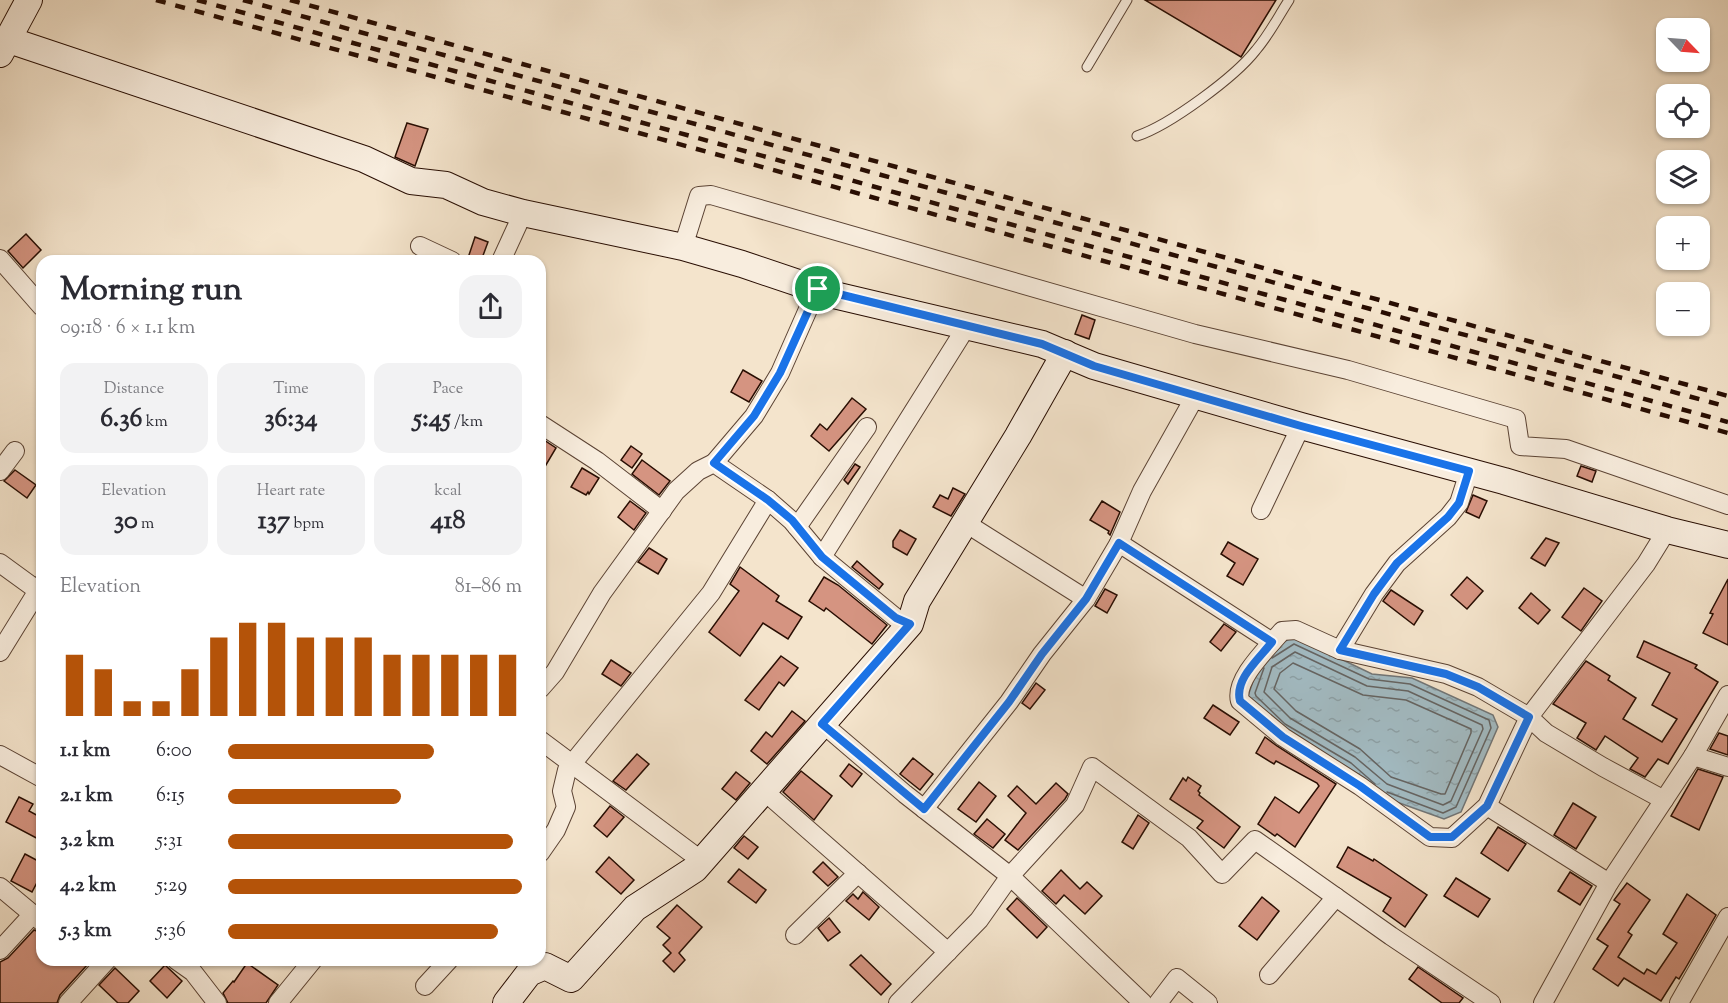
<!DOCTYPE html>
<meta charset="utf-8">
<style>
body{margin:0;font-family:"Sorts Mill Goudy",serif;background:#f2f2f3;color:#2b2b33;height:100vh;display:flex;flex-direction:column;font-size:22px;white-space:nowrap}
*{box-sizing:border-box;margin:0}
p{font-size:20px;color:#7c7c81}
.icon{flex:none;width:33px;height:33px;fill:none;stroke:currentColor;stroke-width:2;stroke-linecap:round;stroke-linejoin:round}
.map{position:relative;flex:1;overflow:hidden}
.side{position:absolute;left:36px;top:255px;width:510px;height:711px;display:flex;flex-direction:column;background:#fff;border-radius:18px;box-shadow:0 2px 4px #0004}
.side>*{flex:none}
.needle{width:39px;rotate:115deg}
.controls{position:absolute;left:1656px;top:18px;display:grid;gap:12px}
.controls a{display:grid;place-items:center;width:54px;height:54px;border-radius:12px;background:#fff;box-shadow:0 2px 4px #0004;font-size:30px}
.pin{position:absolute;display:grid;place-items:center;width:51px;height:51px;color:#fff;margin:-26px;border:3px solid #fff;border-radius:50%;box-shadow:0 2px 6px #0007}
.round{display:grid;place-items:center;flex:none;width:63px;height:63px;border-radius:18px;background:#f2f2f3}
.head{display:flex;align-items:center;justify-content:space-between;height:102px;padding:0 24px}
h1{font-size:33px;font-weight:700;line-height:45px}
.figures{display:grid;grid-template-columns:repeat(3,1fr);gap:9px;height:102px;padding:6px 24px}
.figures div{display:grid;align-content:center;border-radius:15px;background:#f2f2f3;text-align:center}
.figures b{font-size:26px;font-weight:700}
.figures small{font-size:16px;font-weight:400}
.figures p{font-size:16px}
.chart{height:168px;padding:12px 24px}
.chart p{display:flex;justify-content:space-between}
.chart svg{width:100%;height:108px;margin-top:6px;stroke:#b45309;stroke-width:6}
ul{padding:0 24px;list-style:none;font-size:20px}
li{display:grid;grid-template-columns:96px 72px 1fr;align-items:center;height:45px}
li i{height:15px;border-radius:8px;background:#b45309}
.map>svg:first-child{display:block}
.water{fill:url(#water-ripples);stroke:#717576;stroke-width:1.5}
.lines{fill:none;stroke-linecap:round;stroke-linejoin:round}
.shore{stroke:#656462;stroke-width:1.5}
.building{fill:#d59481;stroke:#280d02;stroke-width:1.5}
.lane-casing{stroke:#5b4334;stroke-width:11}
.street-casing{stroke:#5b4334;stroke-width:20}
.secondary-casing{stroke:#280d02;stroke-width:28}
.lane{stroke:#f8edde;stroke-width:9}
.street{stroke:#f8edde;stroke-width:18}
.secondary{stroke:#f8edde;stroke-width:26}
.rail{stroke:#280d02;stroke-width:4.5;stroke-dasharray:10 10;stroke-linecap:butt}
.route-casing{stroke:#fff;stroke-width:12}
.route{stroke:#1a73e8;stroke-width:8}
</style>
<div class="map">
<svg width="1728" height="1003" viewBox="0 0 1728 1003">
<defs>
<pattern id="water-ripples" width="26" height="14" patternUnits="userSpaceOnUse" patternTransform="scale(1.5)"><rect width="26" height="14" fill="#a2bbc3"/><path d="M2 4q2-2 4 0t4 0M15 11q2-2 4 0t4 0" fill="none" stroke="#8ca0a6"/></pattern>
</defs>
<rect width="100%" height="100%" fill="#f4e4cc"/>
<filter id="stains"><feTurbulence type="fractalNoise" baseFrequency=".00333" numOctaves="4"/><feColorMatrix values="0 0 0 0 .2 0 0 0 0 .09 0 0 0 0 .02 0 0 0 .5 -.17"/></filter>
<radialGradient id="worn" r=".72"><stop offset=".6" stop-color="#630" stop-opacity="0"/><stop offset="1" stop-color="#630" stop-opacity=".3"/></radialGradient>
<path class="water" d="M1293,636l79,38 40,4 81,37 5,12 -37,85 -17,7 -64,-23 -98,-67 -34,-33 13,-38z"/>
<g class="lines">
<g class="shore">
<path d="M1295,652l72,34 41,5 74,34 1,4 -32,72 -8,4 -56,-21 -32,-27 -65,-39 -26,-26 8,-25z"/>
<path d="M1272,658l22,-14 75,35 41,5 79,36 2,8 -35,79 -13,6 -56,-21"/>
<path d="M1293,663l70,32 43,5 65,29v4l-26,61h-4l-50,-17 -31,-28 -64,-38 -22,-22 6,-16z"/>
<path d="M1264,668l-9,25 1,3 29,28 66,39 24,21"/>
</g>
</g>
<g class="building">
<path d="M1145,0h131l-35,57z"/>
<path d="M407,123l21,6 -13,37 -20,-9z"/>
<path d="M26,234l15,16 -18,18 -15,-17z"/>
<path d="M475,237l13,5 -7,19h-14z"/>
<path d="M1082,315l13,5 -6,19 -14,-5z"/>
<path d="M743,370l19,11 -13,21 -18,-10z"/>
<path d="M852,398l14,11 -37,42 -18,-15 9,-12 7,6z"/>
<path d="M544,440l12,8 -16,27v-28z"/>
<path d="M631,446l11,8 -10,14 -11,-8z"/>
<path d="M642,460l28,21 -11,14 -27,-21z"/>
<path d="M855,464l5,3 -12,17 -4,-4z"/>
<path d="M1581,466l15,5 -4,11 -15,-6z"/>
<path d="M582,468l17,10 -10,16 -1,-2 -2,3 -15,-8z"/>
<path d="M15,470l21,15 -9,13 -23,-17z"/>
<path d="M953,488l12,6 -14,22 -18,-9 7,-12 8,4z"/>
<path d="M1473,495l14,6 -8,17 -13,-6z"/>
<path d="M630,501l16,12 -12,17 -16,-13z"/>
<path d="M1102,501l18,11 -10,23 -2,-2 1,-2 -19,-11z"/>
<path d="M900,530l16,9 -9,16 -14,-8v-6z"/>
<path d="M1546,538l13,5 -14,23 -14,-8z"/>
<path d="M1228,542l30,17 -15,26 -16,-9 8,-13 -14,-9z"/>
<path d="M649,548l18,11 -9,15 -20,-12z"/>
<path d="M857,561l26,23 -4,5 -27,-22z"/>
<path d="M740,567l39,29 -3,5 26,16 -14,22 -25,-16 -23,33 -31,-24 30,-41 -9,-7z"/>
<path d="M824,577l14,8 49,40 -15,19 -46,-36 -2,3 -15,-10z"/>
<path d="M1467,577l16,14 -16,18 -16,-14z"/>
<path d="M1728,579v66l-25,-12 10,-19 -3,-1z"/>
<path d="M1584,588l18,13 -21,30 -19,-14z"/>
<path d="M1105,589l12,6 -10,18 -12,-7z"/>
<path d="M1391,590l32,21 -9,14 -31,-24z"/>
<path d="M1531,593l19,17 -12,14 -19,-16z"/>
<path d="M1224,624l12,8 -15,19 -11,-9z"/>
<path d="M1644,641l53,24 -2,3 23,14 -50,82 -10,-5 -13,18 -15,-8 8,-11 -33,-22 -9,14 -19,-12 9,-15 -33,-19 33,-43 24,15 -2,4 28,18 -13,21 39,23 15,-23 -25,-14 18,-32 -33,-16z"/>
<path d="M781,656l17,12 -14,18 -5,-4 -20,28 -14,-10z"/>
<path d="M611,660l20,13 -10,13 -19,-12z"/>
<path d="M1036,683l9,7 -15,19 -8,-6z"/>
<path d="M1213,705l26,17 -9,13 -26,-17z"/>
<path d="M792,711l13,10 -38,43 -16,-13 15,-19 6,5z"/>
<path d="M1719,733l9,3v19l-18,-6z"/>
<path d="M1265,737l12,9 59,38 -41,63 -18,-13 -2,2 -17,-12 17,-27 24,16 20,-27 -2,-3 -41,-22 -2,3 -18,-11z"/>
<path d="M637,754l12,10 -23,26 -13,-9z"/>
<path d="M913,758l20,16 -13,16 -20,-16z"/>
<path d="M849,764l13,10 -10,13 -12,-11z"/>
<path d="M1698,769l25,8 -24,53 -28,-14z"/>
<path d="M801,771l31,25 -18,24 -31,-28z"/>
<path d="M736,772l14,11 -14,17 -14,-11z"/>
<path d="M1188,777l13,9 -3,5 2,2 -1,2 41,32 -16,21 -27,-20 6,-7 -33,-22 13,-21 3,3z"/>
<path d="M979,782l17,14 -20,26 -18,-13z"/>
<path d="M1056,783l12,11 -3,5 -47,51 -13,-10 21,-27 -18,-17 9,-10 19,18z"/>
<path d="M19,797l14,7 -4,7 13,7v23l-36,-19z"/>
<path d="M1573,803l23,14 -20,32 -22,-14z"/>
<path d="M610,806l14,11 -17,20 -13,-11z"/>
<path d="M1138,815l11,8 -16,26 -11,-7z"/>
<path d="M987,819l18,15 -12,14 -19,-14z"/>
<path d="M1498,827l28,17 -18,27 -27,-18z"/>
<path d="M744,836l14,11 -10,12 -14,-11z"/>
<path d="M1348,847l25,14 1,-2 53,36 -22,32 -22,-16 8,-13 -54,-31z"/>
<path d="M25,854l17,9v10l-10,19 -21,-11z"/>
<path d="M609,857l25,23 -13,14 -25,-22z"/>
<path d="M823,862l15,15 -10,9 -15,-14z"/>
<path d="M739,869l27,21 -10,13 -28,-21z"/>
<path d="M1061,870l19,19 7,-7 15,14 -17,18 -21,-19 -8,9 -14,-13z"/>
<path d="M1570,872l22,14 -12,19 -22,-14z"/>
<path d="M1456,878l34,21 -12,18 -34,-21z"/>
<path d="M1627,883l23,17 -22,32 4,3 -14,22 26,17 3,-5 9,5 21,-31 -14,-9 24,-40 29,21 -31,54 -6,10 -3,-2 -15,24 -37,-23 -6,8 -25,-17 15,-23 -11,-7 23,-35 -6,-4z"/>
<path d="M863,892l16,15 -10,13 -23,-19 7,-7 5,5z"/>
<path d="M1262,897l17,14 -22,29 -18,-14z"/>
<path d="M1017,898l30,29 -10,11 -30,-29z"/>
<path d="M677,905l25,22 -23,26 6,7 -11,12 -11,-11 8,-8 -8,-8 7,-7 -13,-11z"/>
<path d="M829,918l11,14 -12,9 -10,-13z"/>
<path d="M34,930l8,3v27h40l6,4 -28,31 -3,8h-57v-41l8,-4z"/>
<path d="M861,955l30,29 -10,11 -31,-30z"/>
<path d="M247,963l31,22 -12,18h-38l-5,-10 10,-12 1,1z"/>
<path d="M165,965l17,16 -15,17 -17,-17z"/>
<path d="M1418,967l45,31 -4,5h-17l-33,-24z"/>
<path d="M115,968l24,23 -11,12h-10l-19,-18z"/>
</g>
<g class="lines">
<defs>
<g id="lane">
<path d="M1087,67l40,-67"/>
<path d="M1137,136c33,-11 98,-59 119,-86 13,-15 22,-33 33,-50"/>
</g>
<g id="street">
<path d="M420,246l32,15"/>
<path d="M683,247l16,-51 12,-1 484,139 153,36 168,49 4,27 46,3 162,56"/>
<path d="M0,259l42,48"/>
<path d="M501,261l22,-48"/>
<path d="M540,424l57,37 65,50"/>
<path d="M714,463l40,-47 26,-43 37,-84"/>
<path d="M0,471l15,-20"/>
<path d="M1261,510l40,-84"/>
<path d="M964,522l122,77"/>
<path d="M797,527l70,-100"/>
<path d="M1119,543l153,99"/>
<path d="M822,557l145,-231"/>
<path d="M0,563l37,27"/>
<path d="M1340,650l34,-56 23,-31 51,-46 11,-14 10,-31"/>
<path d="M0,652l42,-68"/>
<path d="M540,689l15,-17 47,-79 74,-102 22,-20 16,-8 54,37 24,21 30,36 74,61 14,6"/>
<path d="M823,724l82,70 105,82 65,-71 17,-38 97,71 33,36 33,-34 136,96 100,67"/>
<path d="M540,740l162,121"/>
<path d="M0,755l42,23"/>
<path d="M1693,756l35,-61"/>
<path d="M764,791l184,161"/>
<path d="M1664,800l-61,-33 -57,-34 -17,-16 -51,-30 -32,-13 -106,-24 -44,-20 -14,1c-14,17 -48,48 -42,70l43,36 77,49 70,51 22,1 35,-32 42,-89 117,-153 21,-34"/>
<path d="M1487,806l122,77"/>
<path d="M924,809l85,-107 33,-48 44,-55 33,-56 23,-52 54,-96"/>
<path d="M540,853l16,-23 10,-23 -4,-16 5,-21 144,-177 57,-93"/>
<path d="M0,887l42,35"/>
<path d="M795,935l63,-62"/>
<path d="M0,950l33,-36"/>
<path d="M176,960l17,12 24,31"/>
<path d="M1269,975l67,-78"/>
<path d="M425,986l24,-26"/>
<path d="M68,1003l39,-43"/>
<path d="M278,1003l35,-43"/>
<path d="M898,1003l81,-83 31,-44 133,127"/>
<path d="M1158,1003l19,-25 31,25"/>
<path d="M1543,1003l66,-120 84,-127 35,11"/>
<path d="M1679,1003l49,-86"/>
</g>
<g id="secondary">
<path d="M9,40l355,119 47,22 35,4 37,17 40,11 160,34 59,17 92,31 208,49 52,22 207,60 203,55 163,49 61,15"/>
<path d="M0,54l29,-54"/>
<path d="M506,1003l23,-30 16,-7 26,13 64,-71 60,-39 215,-245 7,-23 101,-165 47,-83"/>
</g>
</defs>
<use href="#lane" class="lane-casing"/>
<use href="#street" class="street-casing"/>
<use href="#secondary" class="secondary-casing"/>
<use href="#lane" class="lane"/>
<use href="#street" class="street"/>
<use href="#secondary" class="secondary"/>
<g class="rail">
<path d="M156,0l1572,433"/>
<path d="M197,0l1531,422"/>
<path d="M243,0l1485,407"/>
<path d="M290,0l1438,396"/>
</g>
</g>
<g class="lines">
<defs>
<path id="route" d="M818,289l224,55 52,22 207,60 168,45 -10,32 -11,14 -51,46 -23,31 -34,56 106,24 32,13 51,30 -42,89 -35,31h-22l-70,-51 -77,-49 -43,-36c-6,-22 20,-43 32,-59l-153,-99 -33,56 -44,55 -33,48 -85,107 -102,-85 88,-100 -14,-6 -74,-61 -30,-37 -24,-20 -54,-37 40,-47 26,-43z"/>
</defs>
<use href="#route" class="route-casing"/>
<use href="#route" class="route"/>
</g>
<rect width="100%" height="100%" filter="url(#stains)"/>
<rect width="100%" height="100%" fill="url(#worn)"/>
</svg>
<div class="controls">
<a><svg class="needle" viewBox="-14 -14 28 28"><path d="M0-13l5 13h-10z" fill="#e53935"/><path d="M0 13l5-13h-10z" fill="#7c7c81"/></svg></a>
<a><svg class="icon" aria-label="locate" viewBox="0 0 24 24"><circle cx="12" cy="12" r="6"/><path d="M12 2v4M12 18v4M2 12h4M18 12h4"/></svg></a>
<a><svg class="icon" aria-label="layers" viewBox="0 0 24 24"><path d="M12 4l9 5-9 5-9-5zM3 14l9 5 9-5"/></svg></a>
<a>+</a>
<a>−</a>
</div>
<div class="pin" style="left:818px;top:289px;background:#1e9e55"><svg class="icon" aria-label="arrive" viewBox="0 0 24 24"><path d="M6 21V4h12l-3 4 3 4H6"/></svg></div>
<section class="side">
<div class="head"><div><h1>Morning run</h1><p>09:18 · 6 × 1.1 km</p></div><a class="round"><svg class="icon" aria-label="share" viewBox="0 0 24 24"><path d="M12 15V3M7 8l5-5 5 5M5 13v7h14v-7"/></svg></a></div>
<div class="figures">
<div><p>Distance</p><b>6.36<small> km</small></b></div>
<div><p>Time</p><b>36:34</b></div>
<div><p>Pace</p><b>5:45<small> /km</small></b></div>
</div>
<div class="figures">
<div><p>Elevation</p><b>30<small> m</small></b></div>
<div><p>Heart rate</p><b>137<small> bpm</small></b></div>
<div><p>kcal</p><b>418</b></div>
</div>
<div class="chart"><p><span>Elevation</span>81–86 m</p>
<svg viewBox="0 0 160 44" preserveAspectRatio="none"><path d="M5 44V19M15 44V25M25 44V38M35 44V38M45 44V25M55 44V12M65 44V6M75 44V6M85 44V12M95 44V12M105 44V12M115 44V19M125 44V19M135 44V19M145 44V19M155 44V19"/></svg>
</div>
<ul>
<li><b>1.1 km</b>6:00<i style="width:70%"></i></li>
<li><b>2.1 km</b>6:15<i style="width:59%"></i></li>
<li><b>3.2 km</b>5:31<i style="width:97%"></i></li>
<li><b>4.2 km</b>5:29<i style="width:100%"></i></li>
<li><b>5.3 km</b>5:36<i style="width:92%"></i></li>
</ul>
</section>
</div>
